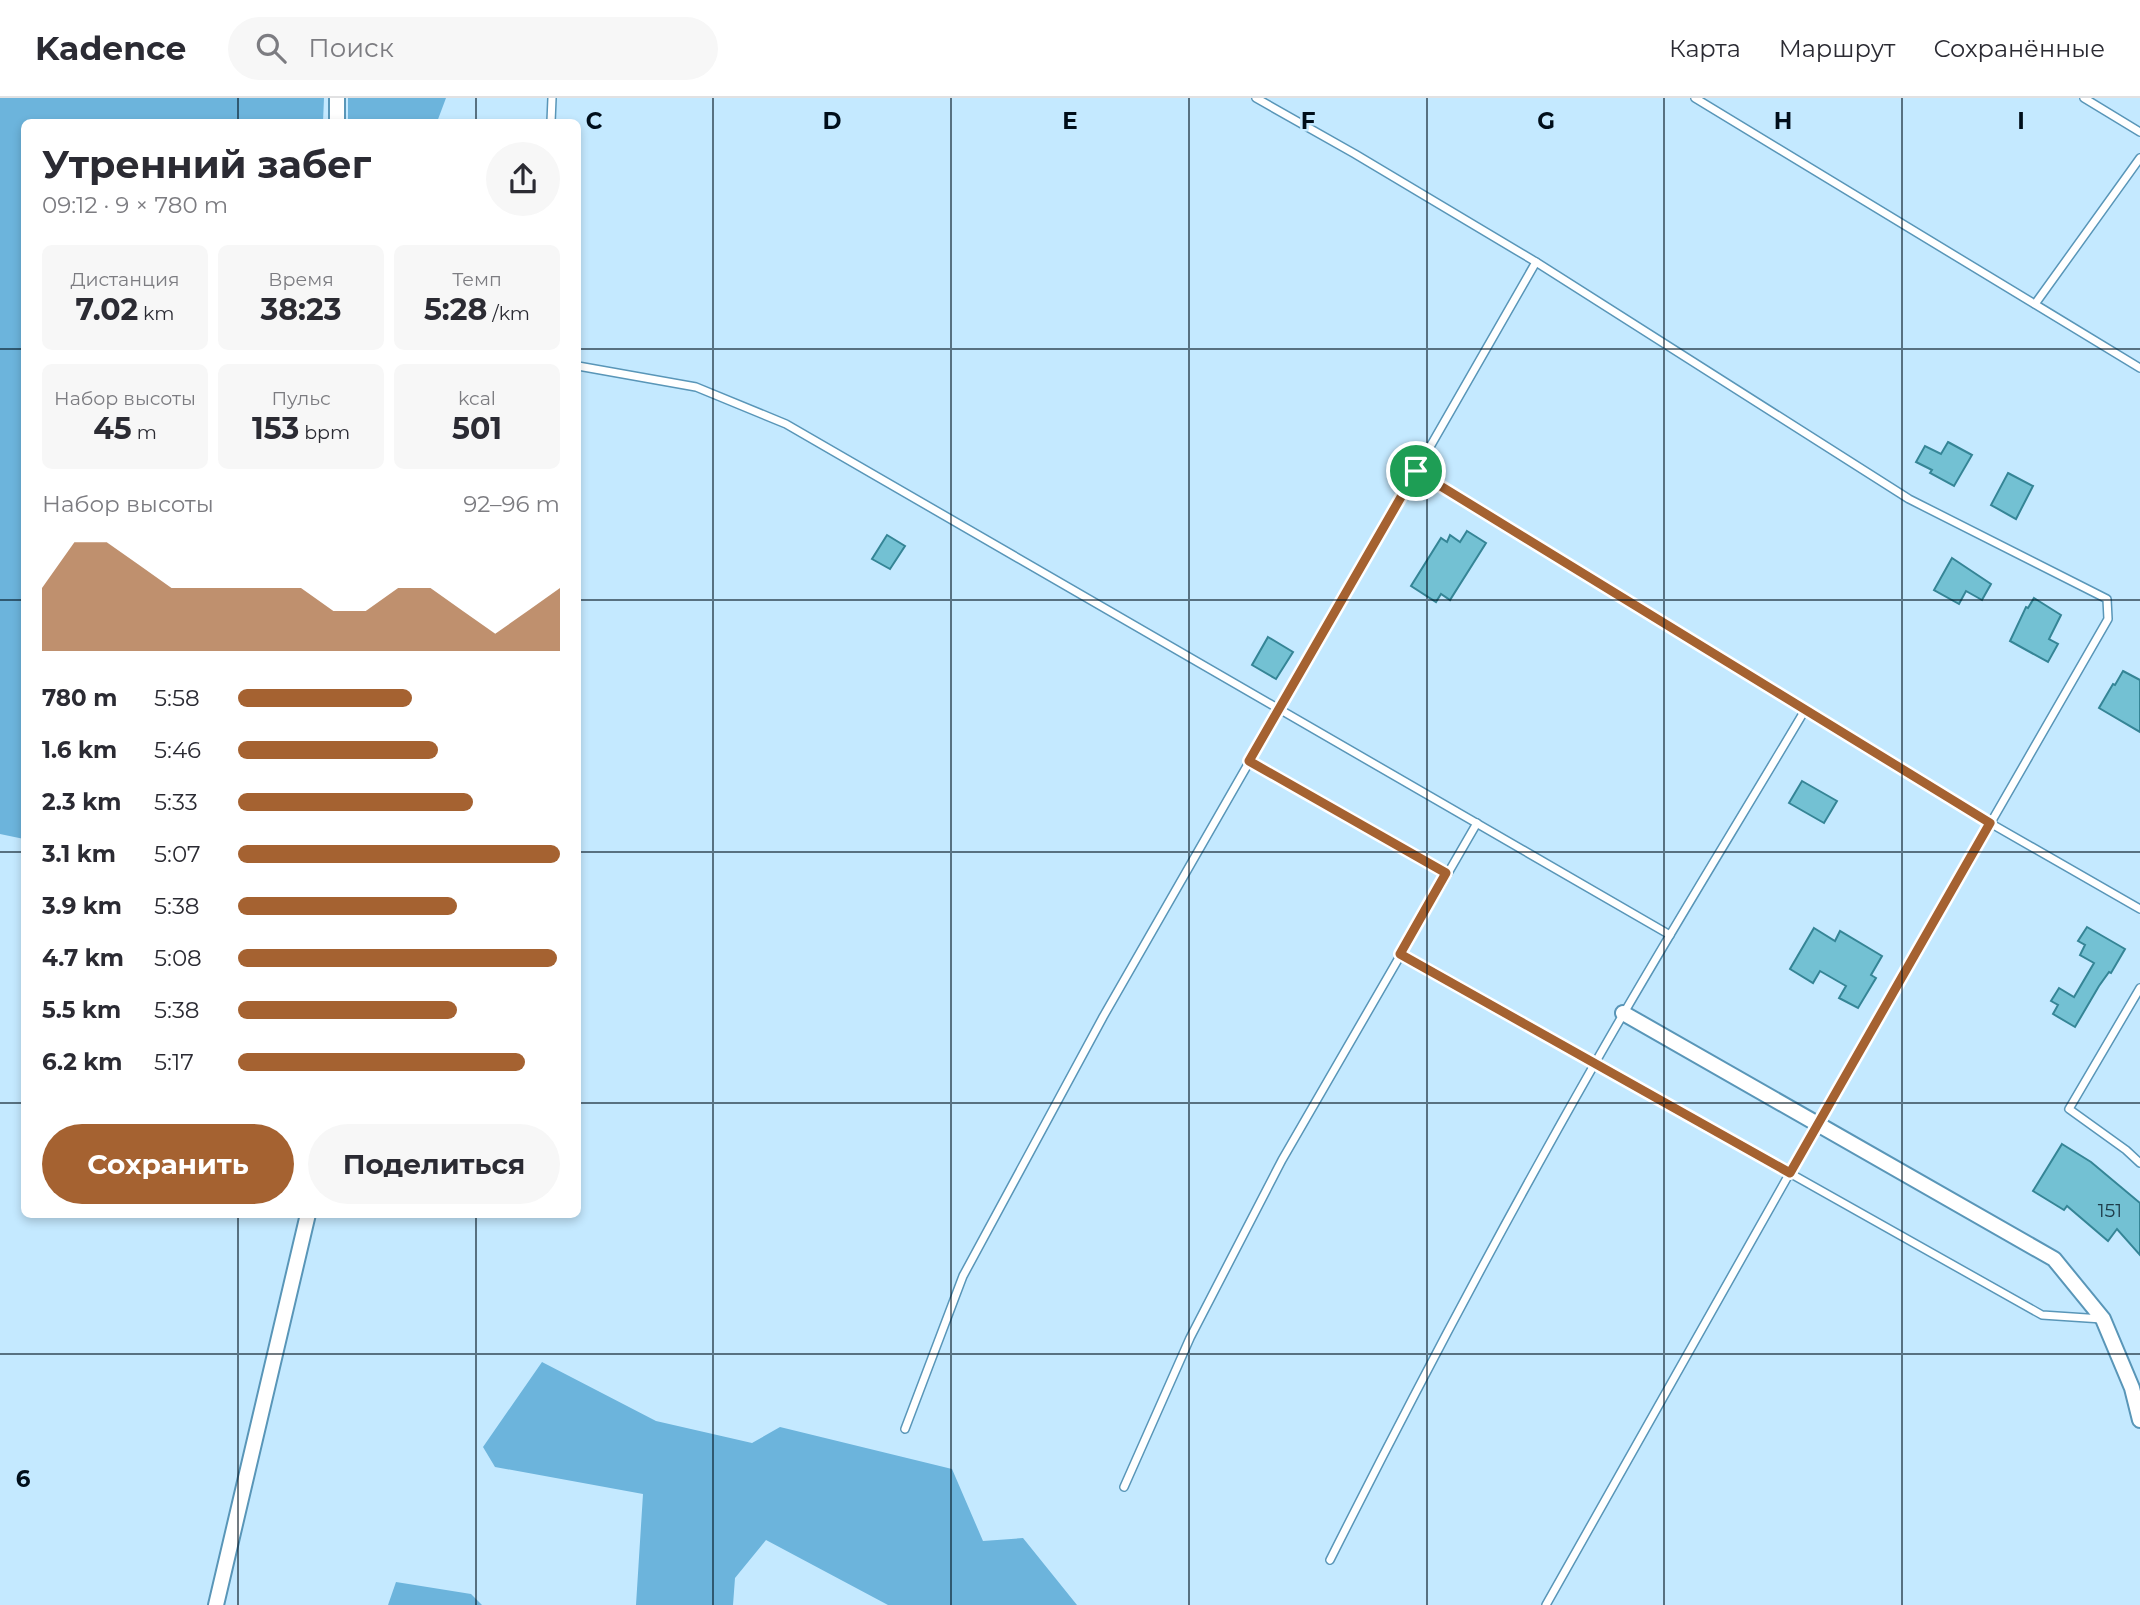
<!DOCTYPE html>
<html lang="ru">
<meta charset="utf-8">
<style>
body{margin:0;font-family:Montserrat,sans-serif;background:#f7f7f7;color:#2b2b33;height:100vh;display:flex;flex-direction:column;font-size:26px;white-space:nowrap}
*{box-sizing:border-box;margin:0}
p{font-size:23px;color:#7c7c81}
.icon{flex:none;width:38px;height:38px;fill:none;stroke:currentColor;stroke-width:2;stroke-linecap:round;stroke-linejoin:round}
.map{position:relative;flex:1;overflow:hidden}
.drawer{position:absolute;left:21px;top:21px;width:560px;height:1099px;display:flex;flex-direction:column;background:#fff;border-radius:10px;box-shadow:0 4px 10px #0003}
.drawer>*{flex:none}
.pin{position:absolute;display:grid;place-items:center;width:60px;height:60px;color:#fff;margin:-30px;border:4px solid #fff;border-radius:50%;box-shadow:0 2px 7px #0007}
.round{display:grid;place-items:center;flex:none;width:74px;height:74px;border-radius:37px;background:#f7f7f7}
.headline{display:flex;align-items:center;justify-content:space-between;height:119px;padding:0 21px}
h1{font-size:38px;font-weight:700;line-height:52px}
.stats{display:grid;grid-template-columns:repeat(3,1fr);gap:10px;height:119px;padding:7px 21px}
.stats div{display:grid;align-content:center;border-radius:10px;background:#f7f7f7;text-align:center}
.stats b{font-size:30px;font-weight:700}
.stats small{font-size:19px;font-weight:400}
.stats p{font-size:19px}
.chart{height:196px;padding:14px 21px}
.chart p{display:flex;justify-content:space-between}
.chart svg{width:100%;height:126px;margin-top:7px;fill:#a56231;opacity:.7}
.action{display:flex;gap:14px;margin-top:auto;padding:14px 21px}
.action a{flex:1;height:80px;border-radius:42px;background:#a56231;color:#fff;font-size:28px;font-weight:700;line-height:80px;text-align:center}
.action a+a{background:#f7f7f7;color:#2b2b33}
ul{padding:0 21px;list-style:none;font-size:23px}
li{display:grid;grid-template-columns:112px 84px 1fr;align-items:center;height:52px}
li i{height:18px;border-radius:9px;background:#a56231}
header{display:flex;align-items:center;gap:42px;box-sizing:border-box;height:98px;padding:0 35px;background:#fff;border-bottom:2px solid #e1e1e2}
header strong{font-size:33px}
nav{display:flex;gap:38px;margin-inline-start:auto;font-size:24px}
.search{width:490px;height:63px;background:#f7f7f7;display:flex;align-items:center;gap:18px;box-sizing:border-box;padding:0 24px;border-radius:38px;color:#7c7c81;font-size:26px}
.map>svg:first-child{display:block}
.forest{fill:#6cb4dc}
.building{fill:#73c1d3;stroke:#358596;stroke-width:2}
.lines{fill:none;stroke-linecap:round;stroke-linejoin:round}
.service-casing{stroke:#5996b8;stroke-width:10}
.minor-casing{stroke:#5996b8;stroke-width:18}
.service{stroke:#fff;stroke-width:7}
.minor{stroke:#fff;stroke-width:14}
.route-casing{stroke:#fff;stroke-width:14}
.route{stroke:#a56231;stroke-width:9}
.grid{fill:none;stroke:#000e1a;stroke-width:2;stroke-opacity:0.55}
.labels{text-anchor:middle;stroke-width:5;stroke-linejoin:round;paint-order:stroke}
.number-label{font-size:19px;fill:#1d3b48}
.grid-label{font-size:23px;text-anchor:middle;font-weight:bold;fill:#000e1a;stroke:#c4e9ff;stroke-width:5;stroke-linejoin:round;paint-order:stroke}
</style>
<header>
<strong>Kadence</strong>
<div class="search"><svg class="icon" aria-label="search" viewBox="0 0 24 24"><circle cx="10" cy="10" r="6"/><path d="M15 15l6 6"/></svg>Поиск</div>
<nav><a>Карта</a><a>Маршрут</a><a>Сохранённые</a></nav>
</header>
<div class="map">
<svg width="2140" height="1507" viewBox="0 0 2140 1507">
<rect width="100%" height="100%" fill="#c4e9ff"/>
<g class="forest">
<path d="M0,0h324l-1,24h-299v717l-24,-5z"/>
<path d="M348,0h98l-9,24h-89z"/>
<path d="M542,1264l114,59 96,22 28,-16 172,42 31,72 40,-3 54,67h-189l-122,-65 -31,38 -2,27h-97l7,-111 -148,-27 -12,-20z"/>
<path d="M396,1484l75,12 11,11h-94z"/>
</g>
<g class="building">
<path d="M1948,344l24,13 -18,31 -24,-13 2,-3 -16,-8 9,-16 16,8z"/>
<path d="M2008,375l25,13 -17,33 -25,-14z"/>
<path d="M1467,433l19,12 -36,57 -9,-6 -5,8 -25,-16 30,-48 6,4 3,-7 10,7z"/>
<path d="M887,437l18,11 -15,23 -18,-10z"/>
<path d="M1952,460l39,26 -9,16 -16,-9 -7,13 -25,-14z"/>
<path d="M2034,500l27,17 -12,24 9,5 -10,18 -38,-21 16,-34 2,1z"/>
<path d="M1268,539l25,15 -17,27 -24,-14z"/>
<path d="M2123,573l17,9v52l-41,-24 14,-24 2,1z"/>
<path d="M1802,683l35,20 -13,22 -35,-20z"/>
<path d="M2087,829l38,22 -14,24 -2,-1 -10,14 -24,41 -22,-13 5,-9 -7,-4 8,-13 15,9 20,-34 -14,-8 5,-10 -7,-4z"/>
<path d="M1814,830l21,13 5,-10 42,25 -11,19 5,3 -18,30 -19,-10 7,-12 -26,-15 -7,12 -23,-14z"/>
<path d="M2062,1046l29,18 49,41v52l-23,-26 -9,12 -41,-35 -3,4 -31,-19z"/>
</g>
<g class="lines">
<defs>
<g id="service">
<path d="M1256,0l99,56 181,108 373,237 198,100 1,20 -290,504 -272,482"/>
<path d="M1695,0l445,270"/>
<path d="M2084,0l56,34"/>
<path d="M551,24l1,-24"/>
<path d="M2035,206l105,-146"/>
<path d="M578,268l118,21 90,37 884,511"/>
<path d="M1416,373l574,352 150,86"/>
<path d="M1249,663l197,112"/>
<path d="M1400,856l642,361 60,4"/>
<path d="M2140,890l-71,121 57,41 14,13"/>
<path d="M905,1331l58,-153 140,-259 433,-755"/>
<path d="M1124,1389l66,-149 92,-178 195,-337"/>
<path d="M1330,1462c84,-167 171,-332 264,-495 68,-120 141,-237 211,-355"/>
</g>
<g id="minor">
<path d="M337,24v-24"/>
<path d="M1623,915l431,246 49,60 29,69 8,32"/>
<path d="M216,1507l92,-391"/>
</g>
</defs>
<use href="#service" class="service-casing"/>
<use href="#minor" class="minor-casing"/>
<use href="#service" class="service"/>
<use href="#minor" class="minor"/>
</g>
<g class="lines">
<defs>
<path id="route" d="M1416,373l574,352 -200,350 -390,-219 46,-81 -197,-112z"/>
</defs>
<use href="#route" class="route-casing"/>
<use href="#route" class="route"/>
</g>
<path class="grid" d="M238,0v24M476,0v24M713,0v1507M951,0v1507M1189,0v1507M1427,0v1507M1664,0v1507M1902,0v1507M0,251h24M578,251h1562M0,502h24M578,502h1562M0,754h24M578,754h1562M0,1005h24M578,1005h1562M238,1116v391M476,1116v391M0,1256h2140"/>
<g class="labels">
<g class="number-label">
<text x="2110" y="1119">151</text>
</g>
</g>
<g class="grid-label">
<text x="594" y="31">C</text>
<text x="832" y="31">D</text>
<text x="1070" y="31">E</text>
<text x="1308" y="31">F</text>
<text x="1546" y="31">G</text>
<text x="1783" y="31">H</text>
<text x="2021" y="31">I</text>
<text x="23" y="1389">6</text>
</g>
</svg>
<div class="pin" style="left:1416px;top:373px;background:#1e9e55"><svg class="icon" aria-label="arrive" viewBox="0 0 24 24"><path d="M6 21V4h12l-3 4 3 4H6"/></svg></div>
<section class="drawer">
<div class="headline"><div><h1>Утренний забег</h1><p>09:12 · 9 × 780 m</p></div><a class="round"><svg class="icon" aria-label="share" viewBox="0 0 24 24"><path d="M12 15V3M7 8l5-5 5 5M5 13v7h14v-7"/></svg></a></div>
<div class="stats">
<div><p>Дистанция</p><b>7.02<small> km</small></b></div>
<div><p>Время</p><b>38:23</b></div>
<div><p>Темп</p><b>5:28<small> /km</small></b></div>
</div>
<div class="stats">
<div><p>Набор высоты</p><b>45<small> m</small></b></div>
<div><p>Пульс</p><b>153<small> bpm</small></b></div>
<div><p>kcal</p><b>501</b></div>
</div>
<div class="chart"><p><span>Набор высоты</span>92–96 m</p>
<svg viewBox="0 0 160 44" preserveAspectRatio="none"><path d="M0 44V22L10 6L20 6L30 14L40 22L50 22L60 22L70 22L80 22L90 30L100 30L110 22L120 22L130 30L140 38L150 30L160 22V44z"/></svg>
</div>
<ul>
<li><b>780 m</b>5:58<i style="width:54%"></i></li>
<li><b>1.6 km</b>5:46<i style="width:62%"></i></li>
<li><b>2.3 km</b>5:33<i style="width:73%"></i></li>
<li><b>3.1 km</b>5:07<i style="width:100%"></i></li>
<li><b>3.9 km</b>5:38<i style="width:68%"></i></li>
<li><b>4.7 km</b>5:08<i style="width:99%"></i></li>
<li><b>5.5 km</b>5:38<i style="width:68%"></i></li>
<li><b>6.2 km</b>5:17<i style="width:89%"></i></li>
</ul>
<div class="action"><a>Сохранить</a><a>Поделиться</a></div>
</section>
</div>
